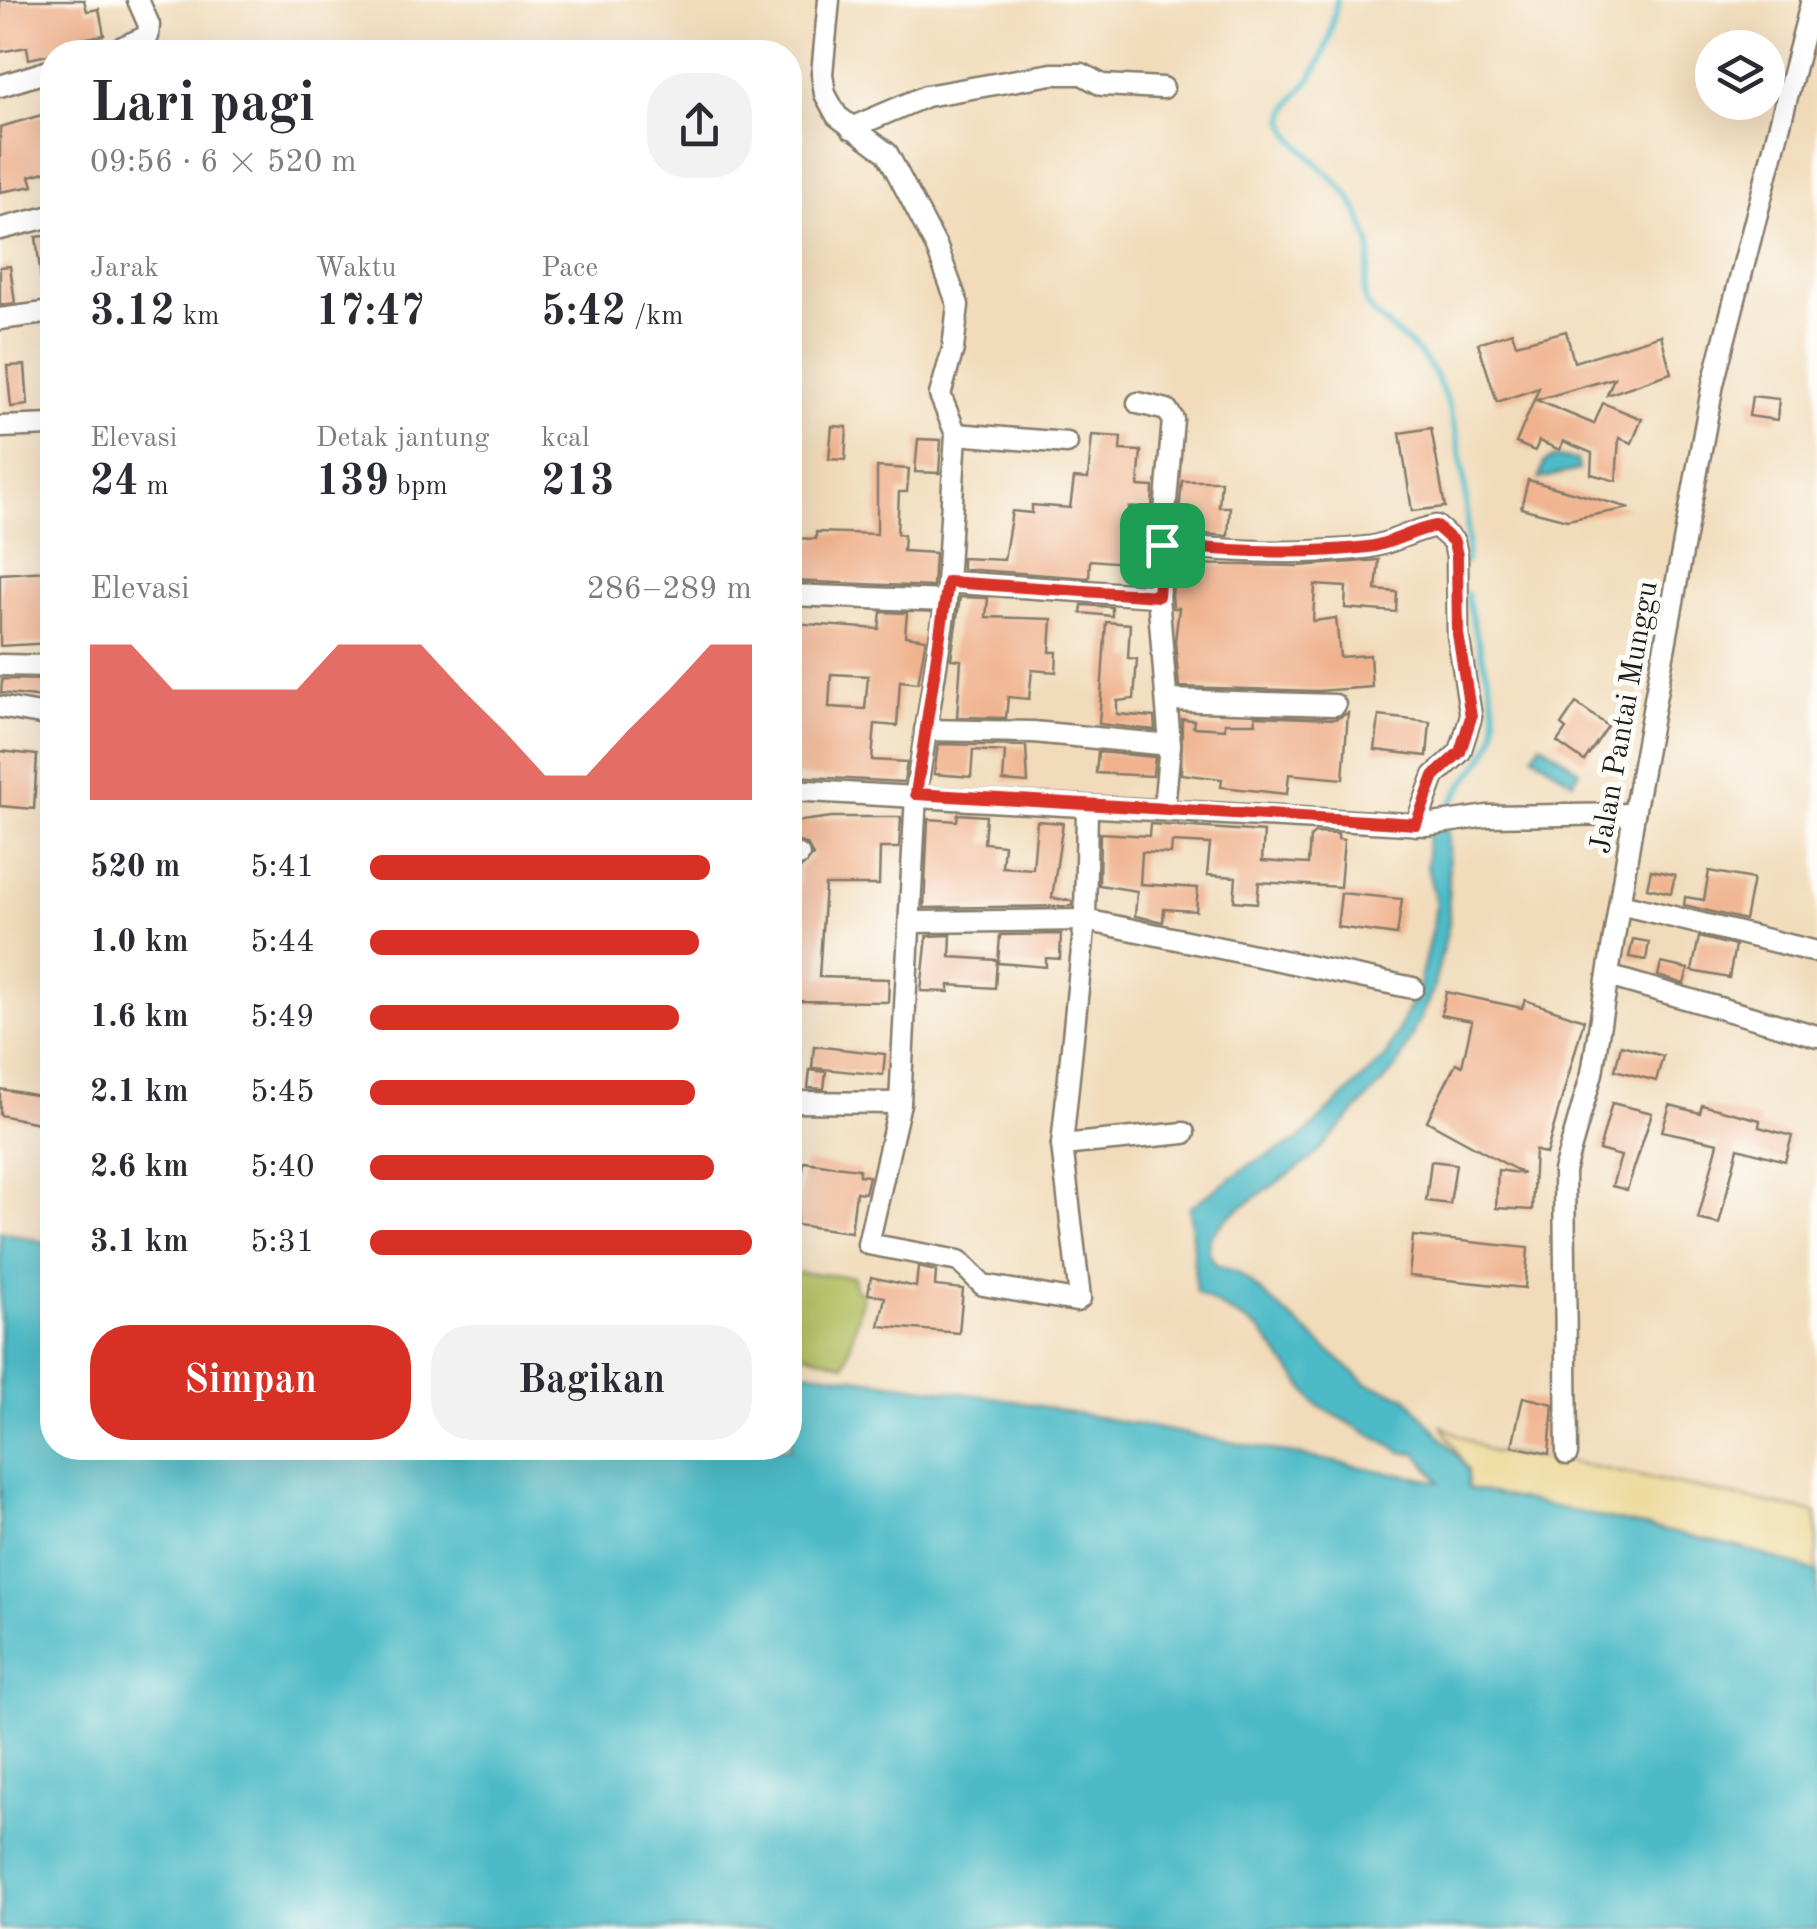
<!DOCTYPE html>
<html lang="id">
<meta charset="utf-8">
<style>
body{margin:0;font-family:"Old Standard TT",serif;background:#f2f2f3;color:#2b2b33;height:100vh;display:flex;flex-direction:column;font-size:38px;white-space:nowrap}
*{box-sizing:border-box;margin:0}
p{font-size:32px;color:#7c7c81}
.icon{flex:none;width:55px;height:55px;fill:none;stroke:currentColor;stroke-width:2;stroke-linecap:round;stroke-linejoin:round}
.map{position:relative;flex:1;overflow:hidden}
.sheet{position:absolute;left:40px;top:40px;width:762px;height:1420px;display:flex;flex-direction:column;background:#fff;border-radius:40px;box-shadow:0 10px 40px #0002}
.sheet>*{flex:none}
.buttons{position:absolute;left:1695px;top:30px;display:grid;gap:20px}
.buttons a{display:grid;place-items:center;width:90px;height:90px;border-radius:50%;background:#fff;box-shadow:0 10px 40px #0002;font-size:50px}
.pin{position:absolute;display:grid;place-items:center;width:85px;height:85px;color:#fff;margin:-42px;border-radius:20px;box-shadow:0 5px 15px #0006}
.round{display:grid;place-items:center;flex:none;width:105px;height:105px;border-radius:40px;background:#f2f2f3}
.summary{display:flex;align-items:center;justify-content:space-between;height:170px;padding:0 50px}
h1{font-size:55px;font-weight:700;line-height:75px}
.stats{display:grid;grid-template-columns:repeat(3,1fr);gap:15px;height:170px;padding:10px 50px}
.stats div{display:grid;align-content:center}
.stats b{font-size:42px;font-weight:700}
.stats small{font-size:28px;font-weight:400}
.stats p{font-size:28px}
.chart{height:280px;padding:20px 50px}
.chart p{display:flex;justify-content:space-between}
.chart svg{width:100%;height:180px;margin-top:10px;fill:#d93025;opacity:.7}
.button{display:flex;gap:20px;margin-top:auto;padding:20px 50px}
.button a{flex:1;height:115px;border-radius:40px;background:#d93025;color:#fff;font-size:40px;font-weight:700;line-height:115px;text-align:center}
.button a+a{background:#f2f2f3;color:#2b2b33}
ul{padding:0 50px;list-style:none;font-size:32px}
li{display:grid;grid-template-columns:160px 120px 1fr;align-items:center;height:75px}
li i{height:25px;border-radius:12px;background:#d93025}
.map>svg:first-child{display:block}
.green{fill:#b2bf61;stroke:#676e3e;stroke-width:2.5}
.sand{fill:#eeda9e;stroke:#857b5d;stroke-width:2.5}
.water{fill:#4dbbc7;stroke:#346c72;stroke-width:2.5}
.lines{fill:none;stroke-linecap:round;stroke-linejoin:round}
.stream{stroke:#4dbbc7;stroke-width:6}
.building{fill:#f0b28e;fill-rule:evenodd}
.minor-casing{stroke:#867c6b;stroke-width:25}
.minor{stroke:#fff;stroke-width:20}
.route-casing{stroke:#fff;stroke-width:20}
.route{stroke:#d93025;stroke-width:12}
.labels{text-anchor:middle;stroke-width:10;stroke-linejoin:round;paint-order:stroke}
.street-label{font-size:30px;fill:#1c1c1c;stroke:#fdfcf7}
</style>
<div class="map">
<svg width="1817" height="1929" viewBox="0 0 1817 1929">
<rect width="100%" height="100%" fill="#fdfcf7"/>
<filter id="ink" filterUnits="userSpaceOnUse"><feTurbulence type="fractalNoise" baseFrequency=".01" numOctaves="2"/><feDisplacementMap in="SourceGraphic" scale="20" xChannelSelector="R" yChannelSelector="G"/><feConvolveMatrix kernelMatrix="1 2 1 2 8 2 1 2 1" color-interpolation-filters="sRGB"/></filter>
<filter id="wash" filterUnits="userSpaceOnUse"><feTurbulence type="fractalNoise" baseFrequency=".0048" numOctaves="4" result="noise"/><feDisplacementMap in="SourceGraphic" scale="40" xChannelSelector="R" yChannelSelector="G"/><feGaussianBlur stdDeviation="2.25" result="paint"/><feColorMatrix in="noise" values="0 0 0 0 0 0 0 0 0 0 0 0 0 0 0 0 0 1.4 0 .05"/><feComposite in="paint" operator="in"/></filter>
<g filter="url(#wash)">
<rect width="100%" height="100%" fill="#f1dbba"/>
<path class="green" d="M790,1272l63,5 2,11 8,7 -18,70 -55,-17z"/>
<path class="sand" d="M1442,1426l49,26 75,9 251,52v59l-79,-25 -271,-59 1,-17z"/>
<g class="water">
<path d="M1554,457l23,3 2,10 -40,9 5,-17z"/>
<path d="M1541,743l39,28 -7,11 -40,-27z"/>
<path d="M1428,830l20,1 1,93 -17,69 -35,74 -86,92 -82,57 -19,21 -1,16 7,12 22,7 128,111 39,13 56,64 7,11 -1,17 271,59 79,25v357h-1817v-698l52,13v204h738v-79l202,28 448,85 -23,-29 -15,-1 -85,-47 -57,-75 -64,-38 -6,-85 61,-43 48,-24 87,-84 32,-67 16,-70 2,-15 -9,-38z"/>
</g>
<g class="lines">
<g class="stream">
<path d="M1337,0c-5,28 -10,54 -26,78 -9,14 -28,27 -25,46 3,17 51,55 64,74 8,12 18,34 20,49 4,18 -13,42 -2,59 9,15 45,37 60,58 33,47 43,142 38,198"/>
<path d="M1446,819c8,-33 36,-50 47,-80 12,-32 -22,-107 -26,-145"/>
</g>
</g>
<g id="blocks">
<g class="building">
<path d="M0,0h84l3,11 12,-2 5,26 -35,6 1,9 -41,9 -2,-12 -27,5z"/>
<path d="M52,112v58l-22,6 3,10 -33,6v-65z"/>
<path d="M52,235v51l-10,1 -6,-50z"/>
<path d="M10,266l5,37 -15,2v-38z"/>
<path d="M1566,331l8,31 87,-27 10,38 -64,22 7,-17 -78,22 58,24 9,-21 39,16 -10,24 -13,-5 -3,43 -25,-7 1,-21 -29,-12 -3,9 -21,-9 -4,10 -19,-8 23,-55 -42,14 -19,-59 34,-11 4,12z"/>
<path d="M25,365l3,40 -17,2 -4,-41z"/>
<path d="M1752,396l27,3 -2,21 -28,-4z"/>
<path d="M832,426l15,1 -2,33 -16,-1z"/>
<path d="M1431,428l14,79 -33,4 -12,-78z"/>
<path d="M1092,435l29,2 -1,13 21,1 -3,35 15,1 -1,22 -23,-2 -3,36 14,1 -2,20 -48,-4 -1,18 -127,-9v-11l42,2 8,-49 20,2v-8l38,3 4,-30 14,1z"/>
<path d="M918,439l23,1 -2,33 -24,-1z"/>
<path d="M877,467l32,2 -2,23h-8l-2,42 7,1 -1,16 32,2 -2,34 -143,-6 2,-43 24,1v-7l61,2z"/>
<path d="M1528,480l40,11 62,17 -63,12 -46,-12z"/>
<path d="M1182,481h39l-2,26h11l-2,29 -51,-4z"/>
<path d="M1379,560l-3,30 21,2 -1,20 -51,-4 1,-21 -31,-2 -2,36 23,-3 4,39 30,-2 2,32 -54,4 -139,-4 -4,-46 4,-33h-6l-1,-13 2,-22h9l-1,-9 117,2z"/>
<path d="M47,571l4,72 -51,3v-72z"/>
<path d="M960,597l28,1 -2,19 66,2 -2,33h7l-1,20 -24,-2 -3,29 -21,-2 -2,21 -49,-1 4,-57 -10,-1z"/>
<path d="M1082,605l30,2v9l-31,-3z"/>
<path d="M881,612l26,1 -2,23 21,3 -8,44 -18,-2 -3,45 -22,-2 -3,36 35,2 -3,20 -114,-6 2,-153 87,6zM831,674l37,2 -3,33 -36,-2z"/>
<path d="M1106,622l24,2 -2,34 9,1 -3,40 -17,2v13l37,3 1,13 -56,-6z"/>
<path d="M2,679l50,1v19l-51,-6z"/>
<path d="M1576,703l32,23 -24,35 -27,-19 9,-13 -5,-4z"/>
<path d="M1348,713l-5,66 -54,-5 -2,20 -66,-7 1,-8 -41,-5 1,-55 12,1 -1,7 32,2v-6h31l-1,-7 80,3z"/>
<path d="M1379,716l51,6 -3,34 -52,-6z"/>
<path d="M938,744l88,2 2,37 -25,-2 2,-29 -32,-2 -2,27 -37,-3z"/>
<path d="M0,751l37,4 -3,54 -34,-3z"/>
<path d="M1098,752l57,5 -2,19 -57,-3z"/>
<path d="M958,814l28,2 -2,27 20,2 -2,22 31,2 4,-48 26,2 -11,75 20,3v5l-148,2 4,-89 29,2z"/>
<path d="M832,817h69l-2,31h-19l-1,37h-54l-6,92 70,2 -1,23 -98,-1v-107h9v-25l14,-13 -6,-12 -13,-3 -1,-19z"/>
<path d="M1150,824l114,8 -2,29 46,3 2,-27 5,-4 23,1v5l6,1 -4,47 -81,-5 -2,21 -23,-2 2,-24 -29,-2 3,-31 -38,-2 -1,12 -29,-2 -2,32 58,4 -2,23 -32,-2 -1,13 -28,-6 2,-25 -38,-6 1,-52 49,3z"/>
<path d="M1651,870l24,5 -4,18 -24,-5z"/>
<path d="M1709,871l44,8 -8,41 -61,-15 1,-8 19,3z"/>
<path d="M1341,893l61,6 -5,36 -60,-8z"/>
<path d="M1061,934l-1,25 -14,-1v9l-48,-4 2,-28z"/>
<path d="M951,935l-1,22 47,3 -2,28 -46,-3v7l-28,-1 6,-55z"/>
<path d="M1699,937l36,9 -6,32 -37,-7z"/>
<path d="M1633,939l16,3 -3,18 -17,-3z"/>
<path d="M1661,963l27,6 -4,15 -26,-8z"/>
<path d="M1446,992l76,16 3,-8 59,20 -38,134 -11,-4 -3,60 -36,-2 2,-38 26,4 -97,-53 29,-58 6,3 10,-45 -31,-6z"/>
<path d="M1621,1045l42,11 -7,25 -41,-11z"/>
<path d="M814,1046l71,8 -2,21 -71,-7z"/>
<path d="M810,1070l16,2 -2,17 -16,-1z"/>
<path d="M0,1089l52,9v28l-52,-11z"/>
<path d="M1612,1103l40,10 -25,77 -15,-4 9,-30 -22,-6z"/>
<path d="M1670,1105l30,8 2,-8 58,15 -1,7 33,9 -7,25 -47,-13 -19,76 -21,-5 20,-76 -56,-12z"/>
<path d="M1431,1161l25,3 -6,40 -24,-3z"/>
<path d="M804,1162l55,7v6l10,1 -4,17 -9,-1 -5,40 -55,-7z"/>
<path d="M1413,1236l115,12 -3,40 -116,-12z"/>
<path d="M918,1267l18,4 -1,15 28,3 -4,44 -80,-7 6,-29 -17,-3 3,-17 45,10z"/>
<path d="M1523,1397l30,7 -4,50 -37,-8z"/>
</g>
</g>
</g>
<g filter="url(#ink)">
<use href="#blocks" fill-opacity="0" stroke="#867c6b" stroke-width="2.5"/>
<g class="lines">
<defs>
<g id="minor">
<path d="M829,0l-7,74 3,20 12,22 50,37 50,95 21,57 -5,44 -13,46 16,39 -10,167 -30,193 -16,309 -32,141 91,17 24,24 93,16 4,-3 -18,-153 23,-225 2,-112"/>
<path d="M111,52l37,-16 1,-11 -11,-25"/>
<path d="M0,86l52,-16"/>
<path d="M851,128l75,-32 126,-22h30l20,11 61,3"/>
<path d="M0,229l52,-13"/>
<path d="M0,319l52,-7"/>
<path d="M1138,403l29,7 6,9 -15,177 12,149 -6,63"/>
<path d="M0,427l52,-2"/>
<path d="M956,434l111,9"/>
<path d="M1162,545c69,6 140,11 208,2 23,-4 43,-17 66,-21l18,16 3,14 1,79 13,82 -11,35 -26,24 -18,49"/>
<path d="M947,582l211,14"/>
<path d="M790,595l156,6"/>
<path d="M0,665l52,1"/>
<path d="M1169,700l166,5"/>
<path d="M0,707l52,9"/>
<path d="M925,730l108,2 137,13"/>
<path d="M790,790l636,35 61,-9 147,-2"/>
<path d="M790,855h9"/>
<path d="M1620,904l193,47"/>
<path d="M911,922l174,-2 328,68"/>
<path d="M1608,976l209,60"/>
<path d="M790,1102l110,1"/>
<path d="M1062,1145l122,-12"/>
<path d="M1567,1454l-3,-283 28,-98 42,-259 79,-430 99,-384"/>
</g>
</defs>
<use href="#minor" class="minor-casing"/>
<use href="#minor" class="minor"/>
</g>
</g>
<g class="lines" filter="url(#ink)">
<defs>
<path id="route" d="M1436,526l18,16 3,14 1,78 13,83 -11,35 -26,24 -18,48 -500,-30 32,-212 210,14 4,-51c69,6 138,10 206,2 24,-3 44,-17 68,-21z"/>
</defs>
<use href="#route" class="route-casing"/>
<use href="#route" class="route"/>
</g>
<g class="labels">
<g class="street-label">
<text transform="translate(1623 717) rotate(-80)" y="10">Jalan Pantai Munggu</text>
</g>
</g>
</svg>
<div class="buttons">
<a><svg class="icon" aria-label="layers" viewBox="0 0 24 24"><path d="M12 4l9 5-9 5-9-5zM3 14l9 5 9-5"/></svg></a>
</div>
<div class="pin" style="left:1162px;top:545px;background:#1e9e55"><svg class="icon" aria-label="arrive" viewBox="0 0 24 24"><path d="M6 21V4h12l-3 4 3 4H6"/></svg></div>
<section class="sheet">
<div class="summary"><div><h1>Lari pagi</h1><p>09:56 · 6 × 520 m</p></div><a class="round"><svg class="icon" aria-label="share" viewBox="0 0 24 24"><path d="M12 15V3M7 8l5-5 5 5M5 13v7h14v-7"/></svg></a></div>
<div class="stats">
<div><p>Jarak</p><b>3.12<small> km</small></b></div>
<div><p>Waktu</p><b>17:47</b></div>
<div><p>Pace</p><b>5:42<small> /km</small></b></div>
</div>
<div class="stats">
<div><p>Elevasi</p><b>24<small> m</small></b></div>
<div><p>Detak jantung</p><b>139<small> bpm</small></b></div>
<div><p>kcal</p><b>213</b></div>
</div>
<div class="chart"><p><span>Elevasi</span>286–289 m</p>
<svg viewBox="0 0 160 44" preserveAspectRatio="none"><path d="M0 44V6L10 6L20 17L30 17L40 17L50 17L60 6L70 6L80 6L90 17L100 27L110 38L120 38L130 27L140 17L150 6L160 6V44z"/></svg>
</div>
<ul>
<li><b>520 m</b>5:41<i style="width:89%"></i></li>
<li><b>1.0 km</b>5:44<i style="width:86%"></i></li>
<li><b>1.6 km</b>5:49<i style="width:81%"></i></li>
<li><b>2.1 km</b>5:45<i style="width:85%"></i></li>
<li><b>2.6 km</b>5:40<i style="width:90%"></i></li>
<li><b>3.1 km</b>5:31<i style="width:100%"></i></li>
</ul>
<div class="button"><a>Simpan</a><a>Bagikan</a></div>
</section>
</div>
